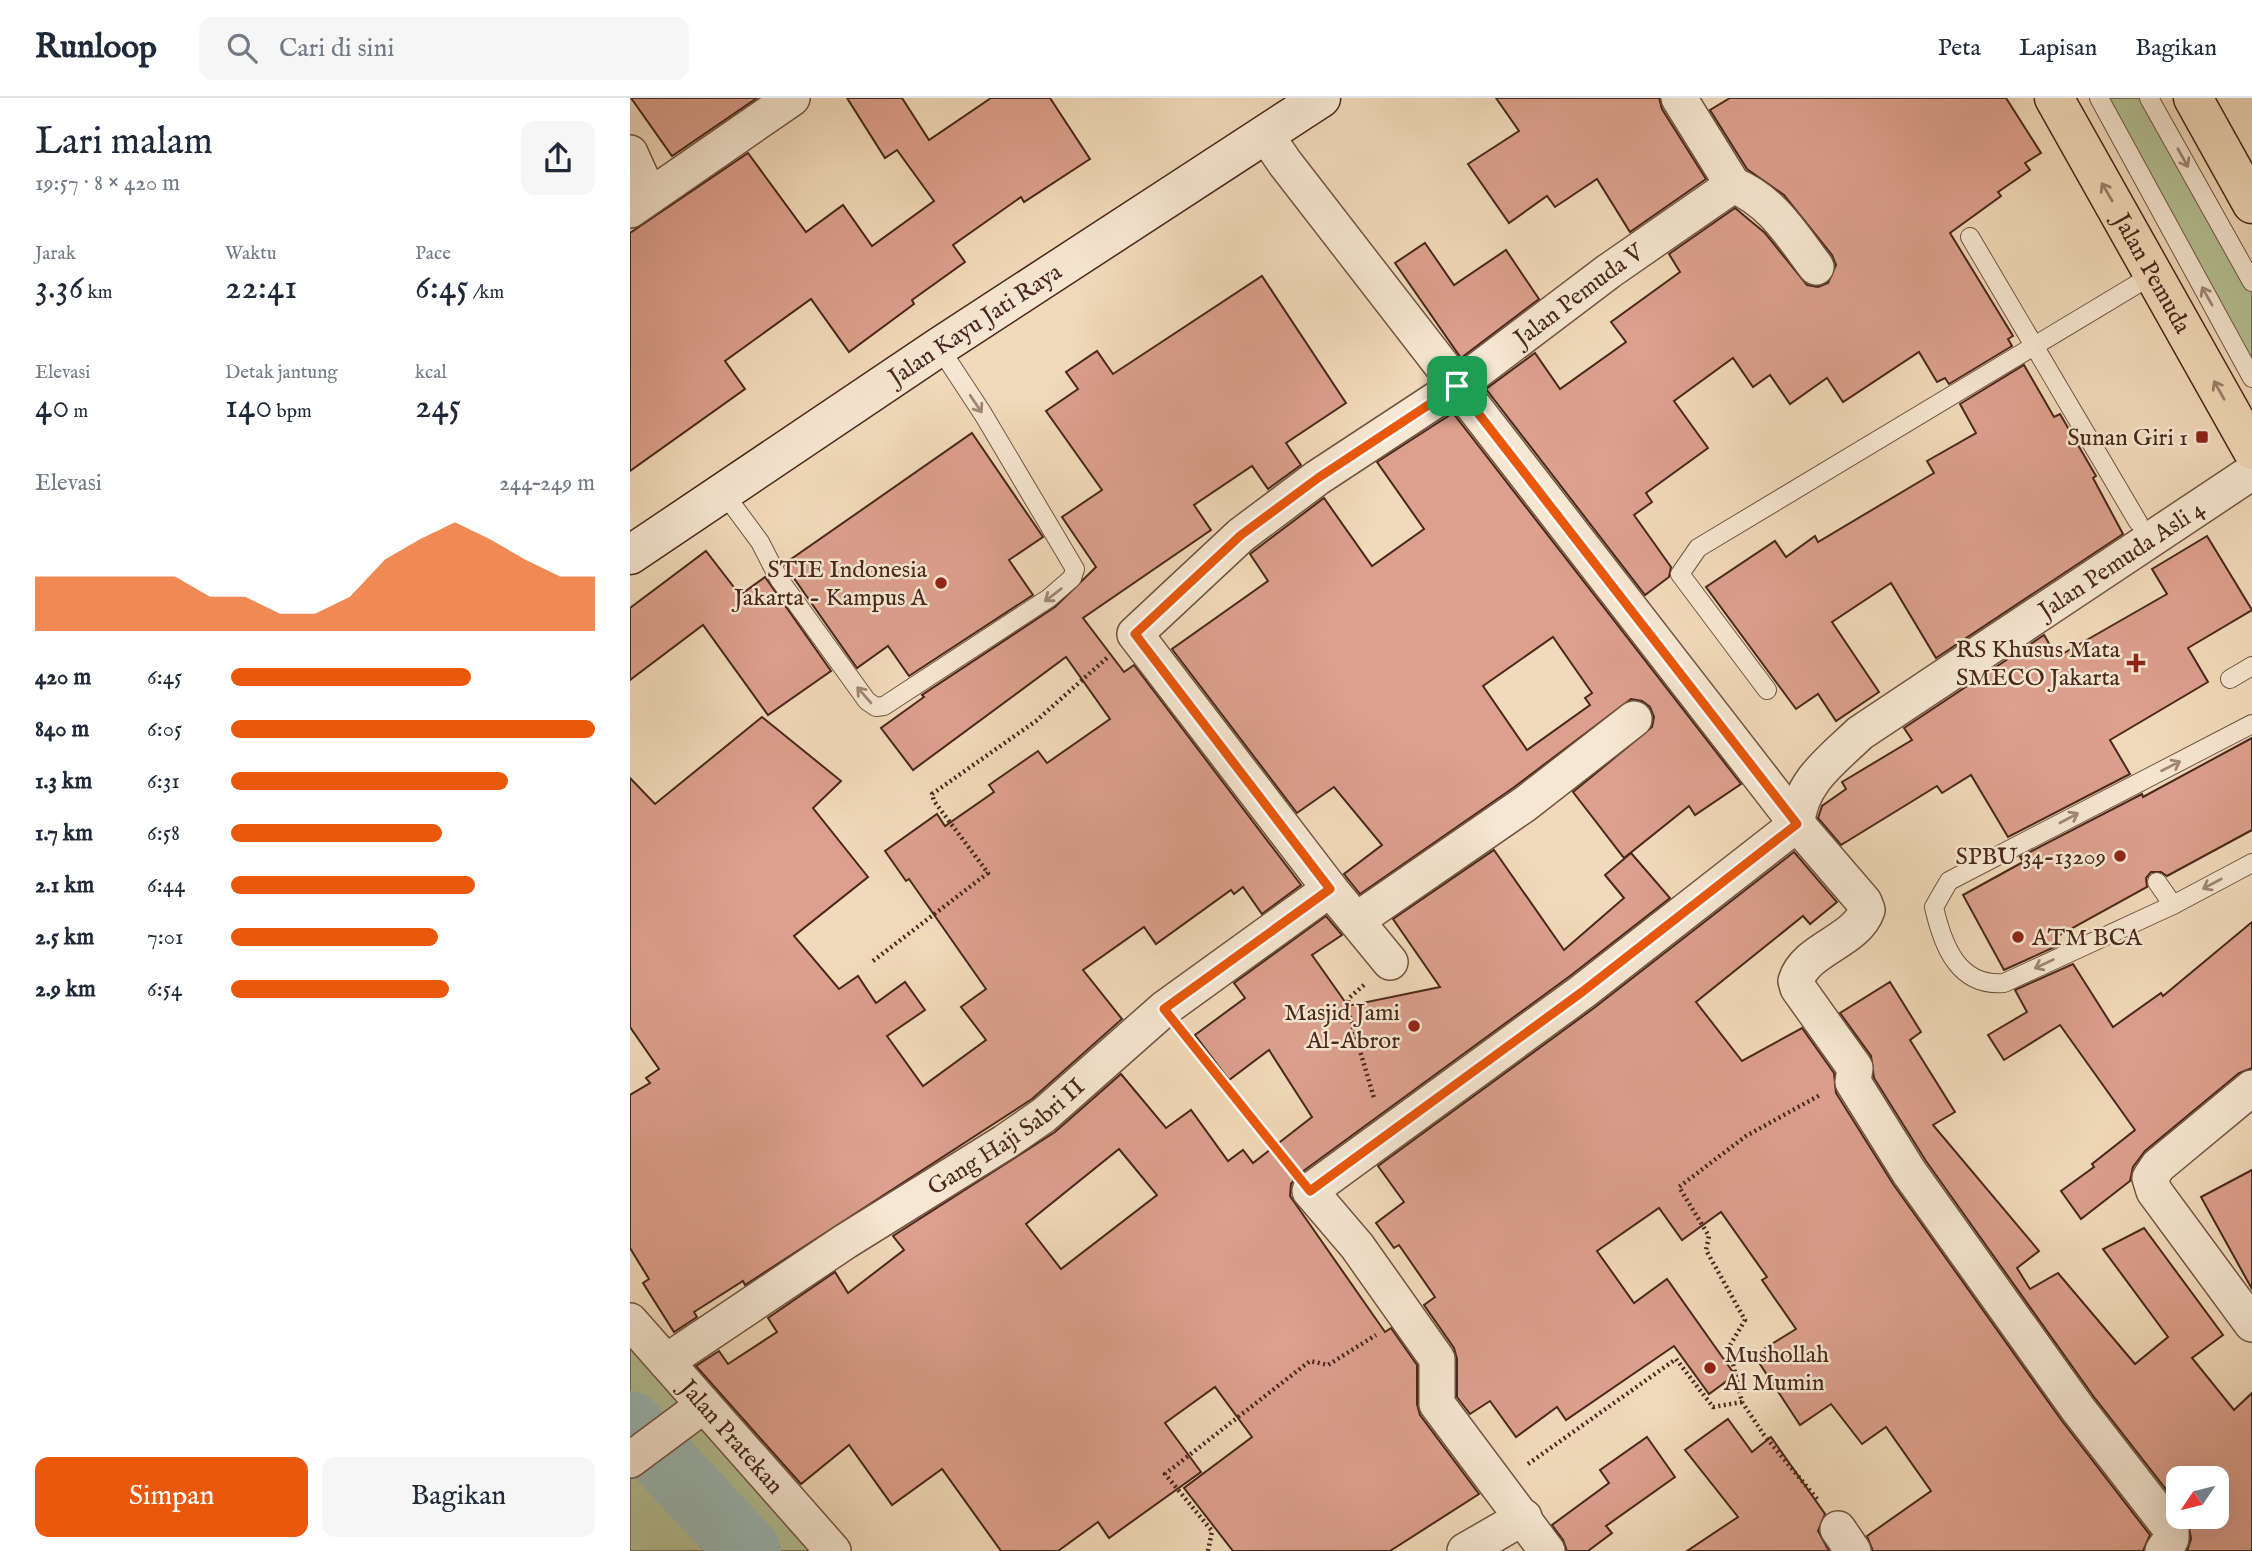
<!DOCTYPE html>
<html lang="id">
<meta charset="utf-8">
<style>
body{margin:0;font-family:"IM FELL English",serif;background:#f6f6f7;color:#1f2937;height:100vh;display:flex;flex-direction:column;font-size:26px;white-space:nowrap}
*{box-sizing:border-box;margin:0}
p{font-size:23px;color:#747a83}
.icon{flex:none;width:38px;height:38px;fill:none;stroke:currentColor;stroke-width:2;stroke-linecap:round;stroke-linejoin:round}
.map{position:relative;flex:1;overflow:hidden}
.drawer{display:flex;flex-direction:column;background:#fff;width:630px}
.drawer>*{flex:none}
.needle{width:46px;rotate:235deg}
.fabs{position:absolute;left:1536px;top:1368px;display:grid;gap:14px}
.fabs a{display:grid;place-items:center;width:63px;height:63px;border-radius:14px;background:#fff;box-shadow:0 7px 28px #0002;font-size:35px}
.pin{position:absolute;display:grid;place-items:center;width:60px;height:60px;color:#fff;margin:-30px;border-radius:14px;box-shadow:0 4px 10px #0006}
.round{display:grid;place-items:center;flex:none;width:74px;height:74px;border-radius:14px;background:#f6f6f7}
.overview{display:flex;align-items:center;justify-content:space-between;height:119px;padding:0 35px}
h1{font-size:38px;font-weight:600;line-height:52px}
.stats{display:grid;grid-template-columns:repeat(3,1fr);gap:10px;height:119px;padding:7px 35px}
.stats div{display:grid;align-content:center}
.stats b{font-size:35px;font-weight:600}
.stats small{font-size:19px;font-weight:400}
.stats p{font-size:19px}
.chart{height:196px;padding:14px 35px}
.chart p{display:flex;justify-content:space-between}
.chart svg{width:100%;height:126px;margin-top:7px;fill:#ea580c;opacity:.7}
.button{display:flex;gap:14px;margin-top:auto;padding:14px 35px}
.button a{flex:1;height:80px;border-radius:14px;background:#ea580c;color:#fff;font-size:28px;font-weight:600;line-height:80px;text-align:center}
.button a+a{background:#f6f6f7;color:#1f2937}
ul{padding:0 35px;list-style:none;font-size:23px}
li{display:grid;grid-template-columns:112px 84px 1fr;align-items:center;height:52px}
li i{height:18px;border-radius:9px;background:#ea580c}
header{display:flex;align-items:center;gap:42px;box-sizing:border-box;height:98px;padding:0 35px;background:#fff;border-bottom:2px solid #e0e1e3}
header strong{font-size:33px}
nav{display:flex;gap:38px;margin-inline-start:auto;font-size:24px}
.search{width:490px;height:63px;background:#f6f6f7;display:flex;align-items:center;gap:18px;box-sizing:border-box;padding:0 24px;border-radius:14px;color:#747a83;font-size:26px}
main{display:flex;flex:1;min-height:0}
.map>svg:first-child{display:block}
.green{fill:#b4c195;stroke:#7e7458;stroke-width:2}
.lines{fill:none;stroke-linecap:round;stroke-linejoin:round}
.river{stroke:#9cb9b7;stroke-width:66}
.building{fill:#dca08d;stroke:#49271b;stroke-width:2;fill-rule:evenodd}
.lane-casing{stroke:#735443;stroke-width:20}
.street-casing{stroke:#735443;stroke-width:38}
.secondary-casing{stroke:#49271b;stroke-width:41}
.primary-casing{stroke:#49271b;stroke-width:41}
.path{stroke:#49271b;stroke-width:4.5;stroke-dasharray:2 3.5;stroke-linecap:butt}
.lane{stroke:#f6e7d2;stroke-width:18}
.street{stroke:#f6e7d2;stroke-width:35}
.secondary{stroke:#f6e7d2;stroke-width:38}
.primary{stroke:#f1daba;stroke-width:38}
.oneway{stroke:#a08776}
.oneway2{stroke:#9d806a}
.route-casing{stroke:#fff;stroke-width:14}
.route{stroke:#ea580c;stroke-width:9}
.poi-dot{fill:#8f2418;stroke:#f6e7d2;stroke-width:2.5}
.labels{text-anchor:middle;stroke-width:5;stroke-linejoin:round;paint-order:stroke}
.street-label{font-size:24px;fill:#49271b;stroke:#f6e7d2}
.poi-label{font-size:24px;fill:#49271b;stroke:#f6e7d2;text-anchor:end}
</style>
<header>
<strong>Runloop</strong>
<div class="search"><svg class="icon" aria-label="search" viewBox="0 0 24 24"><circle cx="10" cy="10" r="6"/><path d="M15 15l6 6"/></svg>Cari di sini</div>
<nav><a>Peta</a><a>Lapisan</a><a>Bagikan</a></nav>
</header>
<main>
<section class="drawer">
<div class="overview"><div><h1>Lari malam</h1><p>19:57 · 8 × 420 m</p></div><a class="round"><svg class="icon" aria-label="share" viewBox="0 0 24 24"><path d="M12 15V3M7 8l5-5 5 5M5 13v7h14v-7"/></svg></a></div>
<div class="stats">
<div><p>Jarak</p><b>3.36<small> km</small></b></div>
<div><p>Waktu</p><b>22:41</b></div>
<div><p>Pace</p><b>6:45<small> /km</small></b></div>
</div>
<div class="stats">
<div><p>Elevasi</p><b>40<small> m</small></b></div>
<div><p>Detak jantung</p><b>140<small> bpm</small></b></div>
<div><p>kcal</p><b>245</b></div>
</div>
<div class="chart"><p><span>Elevasi</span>244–249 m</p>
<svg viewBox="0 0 160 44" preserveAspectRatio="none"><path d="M0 44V25L10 25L20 25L30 25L40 25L50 32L60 32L70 38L80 38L90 32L100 19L110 12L120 6L130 12L140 19L150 25L160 25V44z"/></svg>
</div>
<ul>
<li><b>420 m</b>6:45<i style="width:66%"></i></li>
<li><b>840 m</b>6:05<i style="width:100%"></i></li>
<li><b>1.3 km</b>6:31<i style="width:76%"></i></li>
<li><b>1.7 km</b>6:58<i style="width:58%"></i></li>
<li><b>2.1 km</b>6:44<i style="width:67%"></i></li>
<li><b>2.5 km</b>7:01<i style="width:57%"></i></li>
<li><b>2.9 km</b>6:54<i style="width:60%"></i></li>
</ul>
<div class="button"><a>Simpan</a><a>Bagikan</a></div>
</section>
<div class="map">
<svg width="1622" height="1453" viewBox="0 0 1622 1453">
<rect width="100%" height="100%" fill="#f1daba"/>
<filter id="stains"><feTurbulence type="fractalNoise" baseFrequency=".00286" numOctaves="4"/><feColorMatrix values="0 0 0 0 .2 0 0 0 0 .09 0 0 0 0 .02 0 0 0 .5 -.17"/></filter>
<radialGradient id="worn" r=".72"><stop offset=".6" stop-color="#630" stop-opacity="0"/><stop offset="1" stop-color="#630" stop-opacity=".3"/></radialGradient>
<g class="green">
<path d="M1469,0h50l103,184v95z"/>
<path d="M0,1226l202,227h-202z"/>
</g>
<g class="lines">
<path class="river" d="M0,1326l118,127"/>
</g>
<g class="building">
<path d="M1,0h126l-85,58z"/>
<path d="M217,0h55l27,42 62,-42h59l40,61 -66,43 -3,-5 -68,48 12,17 -53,38 2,4 -65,48 -38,-53 -86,62 20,28 -115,82v-238l118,-80 58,79 37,-27 29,41 62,-45 -37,-51 -12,8z"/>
<path d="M866,0h163l3,11 44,70 -76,53 -33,-53 -42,28 -8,-11 -38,27 -41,-59 51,-33z"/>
<path d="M1100,0h276l35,55 -16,10 5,7 -32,22 3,4 -51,37 63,103 -5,3 4,7 -63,38 -4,-6 -8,4 -18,-30 -76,50 -16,-24 -37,26 -20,-29 -17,12 -20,-29 -59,43 34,47 -62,45 6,9 -18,13 37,52 -2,10 -24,18 -159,-206 49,-36 25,36 66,-47 -15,-20 69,-50 -11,-18 66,-46 30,25 42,52 11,2 10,-4 8,-18 -4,-10 -48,-60 -37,-26 -37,-59z"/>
<path d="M795,145l29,42 52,-35 33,49 -78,59 -66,-95z"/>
<path d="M632,178l84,127 -60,40 15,22 -33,24 -16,-23 -58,39 17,25 -128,88 41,54 10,-7 167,220 -39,29 -19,-27 -9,7 -3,-4 -75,54 -12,-17 -61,43 39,49 -90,80 -287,186 -2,-4 -49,31 3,5 -23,15 -31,-49 6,-4 -19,-31v-153l20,-12 -4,-5 13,-9 -29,-42v-249l25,26 107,-87 79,64 -28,27 55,69 -74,59 45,53 19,-13 18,27 29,-21 20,28 -38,26 36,50 63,-46 -25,-33 25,-18 -77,-110 -3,2 -21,-30 52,-37 8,12 49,-34 -5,-7 49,-34 9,12 63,-44 -44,-62 -153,113 -32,-42 43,-31 -2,-2 133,-88 41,-40 -34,-50 40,-27 -56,-79 32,-22 -12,-17 31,-21 16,23z"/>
<path d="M1394,267l30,52 6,-3 36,62 -3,2 30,56 -187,124 -45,-75 -59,39 47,70 -43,29 -18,-27 -22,15 -90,-122 69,-46 11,16 29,-21 3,6 116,-69 -7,-12 49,-28 -16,-29z"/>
<path d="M823,315l288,371 -46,31 -6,-9 -65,52 -51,-66 79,-65 2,-10 -4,-10 -8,-6 -11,-2 -118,89 -153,106 -16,-20 38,-29 -48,-58 -37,26 -125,-164 96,-68 -18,-27 74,-56 48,68 52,-37 -47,-67zM923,539l39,56 -7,5 5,7 -63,45 -44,-64z"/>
<path d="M342,335l71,104 -34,23 24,35 -124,81 -21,-30 -31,22 -73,-104z"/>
<path d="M1577,438l45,74 -64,38 20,34 -98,58 20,34 -122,63 -37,-62 -29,18 -5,-7 -96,59 -23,-27 4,-12 24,-17 -4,-7 70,-42 -8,-12 140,-93 13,22 110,-63 -15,-25z"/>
<path d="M76,453l34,44 25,-18 66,94 -63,44 -65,-90 -73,55v-72z"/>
<path d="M1622,640v92l-85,46 -6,-4h-10l-5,6 1,9 -91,50 5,7 -57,26 -41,-75 60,-33 -3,-5 122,-63 1,3z"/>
<path d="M864,752l70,100 60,-52 -19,-23 26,-22 39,45 -100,78 -272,199 -7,9 -1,12 95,136 6,-4 26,37v39l3,11 59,79 -89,57h-157l-49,-63 68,-51 -37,-50 -50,36 36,49 -92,66 -11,-16 -40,29h-57l-59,-82 -50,36 -43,-60 -48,39 -105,-118 23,-15 9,13 49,-32 -9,-14 67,-46 13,21 56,-43 -11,-14 162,-104 66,-58 45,54 25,-18 37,51 15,-11 10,13 59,-46 -43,-67 -40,30 -34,-45 50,-37 -11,-15 92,-67 16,19 -30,20 36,51 92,-19 -47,-68zM489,1051l38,46 -96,74 -35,-45z"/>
<path d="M1164,754l43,50 -27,22 -7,-8 -107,86 46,59 60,-33 32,45 2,20 57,91 169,237 88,114 -7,16h-270l-6,-15 64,-45 -45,-64 -24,17 -31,-40 -31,21 -46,-70 42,-26 -34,-49 5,-3 -46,-65 -39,28 -23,-32 -62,43 37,52 33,-24 68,96 -26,19 -35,-48 -108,74 -9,-13 -41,30 -26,-36 -20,13 -13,-17v-38l-3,-11 -30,-43 11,-8 -36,-52 -5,3 -18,-25 28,-21 -26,-36 216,-158z"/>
<path d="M1622,824v146l-13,5 -94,78 -12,16 -3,14 -49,38 -20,-28 33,-24 -2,-3 43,-34 -75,-105 -56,35 -16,-25 39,-23 -12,-22 58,-26 40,63 48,-34 2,3z"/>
<path d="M1260,884l31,50 -11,8 45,72 -22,13 106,126 -22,17 13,21 28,-16 77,91 33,-27 -65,-88 41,-21 79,107 -31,23 42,52 18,-17v158h-65l4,-12 -4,-22h30v-38h-38v27l-85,-109 -168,-236 -52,-83 -3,-22 -31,-43z"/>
<path d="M1622,1072v119l-51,-92z"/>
<path d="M1098,1321l24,33 19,-15 54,77 -7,17 11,20h-142l51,-34 -53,-67z"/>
<path d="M1017,1339l28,40 -69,49 6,7 -24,18h-21l-4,-11 -11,-15 57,-42 -9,-13z"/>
</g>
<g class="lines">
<defs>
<g id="lane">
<path d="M1469,0l153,280"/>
<path d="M1519,0l103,184"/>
<path d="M1340,139l168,285"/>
<path d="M93,394l37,50 19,37 88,122 9,6 8,-1 165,-108 23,-20 3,-9 -92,-155 -44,-67"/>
<path d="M1600,581l22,-13"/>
<path d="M1137,592l-87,-116 18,-26 456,-274"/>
<path d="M1622,626l-303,157 -15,26c9,40 25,80 70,76l169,-78 79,-42"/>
<path d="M1527,784l16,23"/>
</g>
<g id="street">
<path d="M1049,0l54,87"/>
<path d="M635,36l20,29 512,661 67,78 3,8c-11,32 -61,38 -71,71l2,7 57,80 -2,14 56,90 169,237 93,120v10l-8,12"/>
<path d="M0,55l19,42"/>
<path d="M1103,87c39,16 58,49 83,82"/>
<path d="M0,112l162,-112"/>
<path d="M727,822l168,-116 109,-85"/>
<path id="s1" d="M760,864l-60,-73 -195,-255 106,-99 76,-57 140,-92 152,-115 124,-86"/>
<path d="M1622,990l-94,78 -8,12 4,13 98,133"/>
<path id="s2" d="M0,1223l203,230"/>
<path id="s3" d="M36,1264l180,-121 159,-99 39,-27 120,-106 166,-120"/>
<path d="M0,1362l74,-55"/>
<path d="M1208,1431l15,22"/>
<path d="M835,1453l59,-34"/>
<path id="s4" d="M917,1453l-110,-147v-45l-80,-113 -47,-55 272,-199 215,-168c2,-41 35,-64 63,-91l392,-261"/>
</g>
<g id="secondary">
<path id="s5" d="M0,457l309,-208 382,-249"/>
</g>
<g id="primary">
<path id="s6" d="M1424,0l198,352"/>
<path d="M1563,0l59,106"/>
</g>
</defs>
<use href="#lane" class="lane-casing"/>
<use href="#street" class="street-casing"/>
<use href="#secondary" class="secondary-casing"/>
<use href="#primary" class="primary-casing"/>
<g class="path">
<path d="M243,863l115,-88 -54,-72 -2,-7 104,-73 72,-64"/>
<path d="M734,887l-15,13 -2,9 27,91"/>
<path d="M556,938l102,127"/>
<path d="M898,1366l148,-105 37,48 29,-5"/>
<path d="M1187,1401l-53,-64 -22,-33 -13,-55 16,-27 -39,-70 3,-14 -30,-49 67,-51 74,-41"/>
<path d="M578,1453l4,-20 -47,-57 145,-113 18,4 48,-30"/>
</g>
<use href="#lane" class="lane"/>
<use href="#street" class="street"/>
<use href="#secondary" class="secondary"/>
<use href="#primary" class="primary"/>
</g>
<defs><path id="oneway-shaft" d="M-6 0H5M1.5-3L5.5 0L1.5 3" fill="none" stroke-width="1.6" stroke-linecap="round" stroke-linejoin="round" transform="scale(1.75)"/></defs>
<g class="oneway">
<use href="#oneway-shaft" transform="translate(1553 60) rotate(61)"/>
<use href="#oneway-shaft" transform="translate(1577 198) rotate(-119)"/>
<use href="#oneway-shaft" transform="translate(346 306) rotate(56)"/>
<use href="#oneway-shaft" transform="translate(423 497) rotate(143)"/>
<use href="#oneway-shaft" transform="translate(234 597) rotate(-131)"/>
<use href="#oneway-shaft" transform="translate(1541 668) rotate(-27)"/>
<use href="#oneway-shaft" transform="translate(1439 720) rotate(-28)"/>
<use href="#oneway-shaft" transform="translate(1582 786) rotate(152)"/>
<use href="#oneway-shaft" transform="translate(1414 866) rotate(155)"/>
</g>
<g class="oneway2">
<use href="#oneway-shaft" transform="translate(1477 94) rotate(-120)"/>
<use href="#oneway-shaft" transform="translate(1589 292) rotate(-119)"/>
</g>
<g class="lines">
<defs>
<path id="route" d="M827,288l340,438 -215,168 -272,199 -146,-182 166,-120 -195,-255 106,-99 77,-57z"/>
</defs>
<use href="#route" class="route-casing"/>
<use href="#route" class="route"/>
</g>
<g class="poi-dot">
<rect x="1565" y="332" width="14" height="14" rx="3.5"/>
<circle cx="311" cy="485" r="7"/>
<path d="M1502.5 554.5h7v7h7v7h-7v7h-7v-7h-7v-7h7z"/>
<circle cx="1490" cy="758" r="7"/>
<circle cx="1388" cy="839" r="7"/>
<circle cx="784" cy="928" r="7"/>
<circle cx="1080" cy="1270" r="7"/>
</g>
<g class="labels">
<g class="street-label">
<text dy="8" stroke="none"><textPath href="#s6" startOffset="201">Jalan Pemuda</textPath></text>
<text dy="8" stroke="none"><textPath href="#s1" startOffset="975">Jalan Pemuda V</textPath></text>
<text dy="8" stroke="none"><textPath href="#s5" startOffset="415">Jalan Kayu Jati Raya</textPath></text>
<text dy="8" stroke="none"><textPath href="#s4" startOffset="1477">Jalan Pemuda Asli 4</textPath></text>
<text dy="8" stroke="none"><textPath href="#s3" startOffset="408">Gang Haji Sabri II</textPath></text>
<text dy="8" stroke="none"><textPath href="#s2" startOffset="154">Jalan Pratekan</textPath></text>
</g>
<g class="poi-label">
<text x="1558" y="347">Sunan Giri 1</text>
<text x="297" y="479">STIE Indonesia<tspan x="297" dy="28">Jakarta - Kampus A</tspan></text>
<text x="1490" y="559">RS Khusus Mata<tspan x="1490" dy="28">SMECO Jakarta</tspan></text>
<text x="1476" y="766">SPBU 34-13209</text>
<text x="1402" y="847" text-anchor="start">ATM BCA</text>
<text x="770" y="922">Masjid Jami<tspan x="770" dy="28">Al-Abror</tspan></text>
<text x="1094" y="1264" text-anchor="start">Mushollah<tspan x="1094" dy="28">Al Mumin</tspan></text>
</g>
</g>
<rect width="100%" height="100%" filter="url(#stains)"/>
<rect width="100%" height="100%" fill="url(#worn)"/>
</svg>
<div class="fabs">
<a><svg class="needle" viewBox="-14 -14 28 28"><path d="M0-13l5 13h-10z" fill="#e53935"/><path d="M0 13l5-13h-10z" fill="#747a83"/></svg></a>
</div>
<div class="pin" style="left:827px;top:288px;background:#1e9e55"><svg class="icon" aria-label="arrive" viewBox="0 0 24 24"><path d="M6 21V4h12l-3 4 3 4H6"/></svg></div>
</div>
</main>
